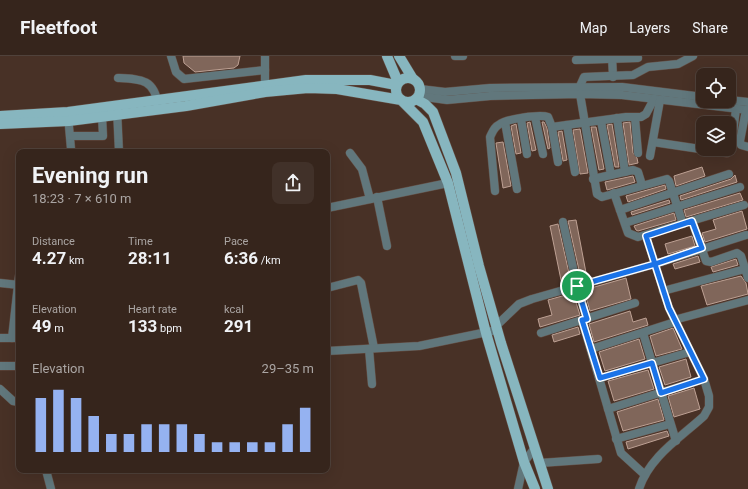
<!DOCTYPE html>
<meta charset="utf-8">
<style>
body{margin:0;font-family:Roboto,sans-serif;background:#413129;color:#f1f3f6;height:100vh;display:flex;flex-direction:column;font-size:15px;white-space:nowrap}
*{box-sizing:border-box;margin:0}
p{font-size:13px;color:#aaa5a3}
.icon{flex:none;width:22px;height:22px;fill:none;stroke:currentColor;stroke-width:2;stroke-linecap:round;stroke-linejoin:round}
.map{position:relative;flex:1;overflow:hidden}
.panel{position:absolute;left:16px;top:93px;width:314px;height:324px;display:flex;flex-direction:column;background:#36251c;border-radius:8px;box-shadow:0 4px 16px #0002,0 0 0 1px #50423b}
.panel>*{flex:none}
.buttons{position:absolute;left:696px;top:12px;display:grid;gap:8px}
.buttons a{display:grid;place-items:center;width:40px;height:40px;border-radius:8px;background:#36251c;box-shadow:0 4px 16px #0002,0 0 0 1px #50423b;font-size:20px}
.pin{position:absolute;display:grid;place-items:center;width:34px;height:34px;color:#fff;margin:-17px;border:2px solid #fff;border-radius:50%;box-shadow:0 1px 4px #0007}
.round{display:grid;place-items:center;flex:none;width:42px;height:42px;border-radius:8px;background:#413129}
.headline{display:flex;align-items:center;justify-content:space-between;height:68px;padding:0 16px}
h1{font-size:22px;font-weight:700;line-height:30px}
.metrics{display:grid;grid-template-columns:repeat(3,1fr);gap:6px;height:68px;padding:4px 16px}
.metrics div{display:grid;align-content:center}
.metrics b{font-size:17px;font-weight:700}
.metrics small{font-size:11px;font-weight:400}
.metrics p{font-size:11px}
.chart{height:112px;padding:8px 16px}
.chart p{display:flex;justify-content:space-between}
.chart svg{width:100%;height:72px;margin-top:4px;stroke:#95b2f1;stroke-width:6}
header{display:flex;align-items:center;gap:24px;box-sizing:border-box;height:56px;padding:0 20px;background:#36251c;border-bottom:1px solid #50423b}
header strong{font-size:19px}
nav{display:flex;gap:22px;margin-inline-start:auto;font-size:14px}
.map>svg:first-child{display:block}
.building{fill:#80665a;stroke:#bea194}
.lines{fill:none;stroke-linecap:round;stroke-linejoin:round}
.minor-casing{stroke:#644e44;stroke-width:9}
.major-casing{stroke:#644e44;stroke-width:11}
.minor{stroke:#61777c;stroke-width:8}
.major{stroke:#87b6bf;stroke-width:10}
.route-casing{stroke:#fff;stroke-width:8}
.route{stroke:#1a73e8;stroke-width:5}
</style>
<header>
<strong>Fleetfoot</strong>
<nav><a>Map</a><a>Layers</a><a>Share</a></nav>
</header>
<div class="map">
<svg width="748" height="433" viewBox="0 0 748 433">
<rect width="100%" height="100%" fill="#483126"/>
<g class="building">
<path d="M183,0h57l-2,9 -4,3 -39,4 -11,-9z"/>
<path d="M530,66l6,28 -4,1 -5,-28z"/>
<path d="M542,66h2l3,6 3,20 -2,1z"/>
<path d="M630,66l3,31 4,5 1,5 -9,2 -6,-42z"/>
<path d="M516,68l5,29 -5,1 -5,-28z"/>
<path d="M612,68l7,43h-4l-8,-42z"/>
<path d="M591,71h5l8,42 -5,1z"/>
<path d="M580,73l8,44 -8,1 -7,-44z"/>
<path d="M562,75l5,29 -4,1 -5,-29z"/>
<path d="M503,86l8,44 -8,2 -7,-45z"/>
<path d="M702,111l3,9 -29,10 -2,-10z"/>
<path d="M735,119l2,7 -56,18 -1,-4 51,-17z"/>
<path d="M633,120l2,6 -28,8 -2,-8z"/>
<path d="M665,129l1,4 -38,13 -2,-6z"/>
<path d="M740,137l3,7 -57,17 -2,-7z"/>
<path d="M669,144l1,3 -38,12 -1,-3z"/>
<path d="M742,155l5,18 -42,13 -3,-9 14,-4 -3,-9z"/>
<path d="M674,157l2,7 -38,11 -2,-1 -2,-4z"/>
<path d="M576,164l11,58 -6,1 -13,-58z"/>
<path d="M558,168l13,58 -9,3 -12,-59z"/>
<path d="M692,180l3,10 -27,8 -3,-10z"/>
<path d="M698,200l2,6 -25,7 -2,-5z"/>
<path d="M736,203l2,6 -25,7 -2,-5z"/>
<path d="M741,220l5,7 2,11 -41,11 -6,-19z"/>
<path d="M626,222l5,21 -41,12 -6,-21z"/>
<path d="M573,237l7,22 -40,12 -2,-8 14,-4 -4,-15z"/>
<path d="M630,255l3,11 13,-4 2,7 -54,17 -5,-18z"/>
<path d="M578,271l2,7 -26,8 -2,-7z"/>
<path d="M673,272l9,21 -26,7 -6,-20z"/>
<path d="M639,283l6,20 -40,12 -6,-19z"/>
<path d="M686,303l5,18 -26,8 -6,-18z"/>
<path d="M648,314l6,19 -40,12 -6,-20z"/>
<path d="M694,332l6,21 -26,8 -6,-21z"/>
<path d="M658,343l6,21 -41,11 -6,-19z"/>
<path d="M667,375l2,5 -41,13 -2,-7z"/>
</g>
<g class="lines">
<defs>
<g id="minor">
<path d="M171,0l5,16 8,7 81,-9"/>
<path d="M265,0v35"/>
<path d="M455,0h8"/>
<path d="M612,0l1,21"/>
<path d="M576,4l62,-2"/>
<path d="M118,22c23,1 37,1 40,28"/>
<path d="M580,30l4,-9 49,-2 15,-8 30,-3 15,-8"/>
<path d="M420,33l25,3 45,-4 132,-1 81,10"/>
<path d="M580,38l17,100 5,3 65,-18 2,2 14,43"/>
<path d="M418,40l29,4 43,-4 90,-2 42,1 126,15"/>
<path d="M729,44l19,2"/>
<path d="M117,53l2,43"/>
<path d="M746,54l-6,31 1,4 7,2"/>
<path d="M68,59l3,34"/>
<path d="M535,61l8,37"/>
<path d="M617,62l8,54"/>
<path d="M635,62l3,35"/>
<path d="M521,63l6,35"/>
<path d="M601,65l10,54"/>
<path d="M505,66l12,67"/>
<path d="M567,69l8,47"/>
<path d="M552,71l74,-10h15l5,-3 8,-15"/>
<path d="M71,80h32l-1,-20"/>
<path d="M653,86l74,11 4,-4 5,-40"/>
<path d="M350,97l12,16 8,30"/>
<path d="M650,100l10,-56"/>
<path d="M593,123l40,-9 5,2 4,13"/>
<path d="M495,135l-5,-54c3,-6 4,-10 10,-13 7,-5 40,-10 48,-7l4,10 6,35"/>
<path d="M614,137l14,40 10,4 106,-32"/>
<path d="M377,141l10,49"/>
<path d="M327,152l121,-25"/>
<path d="M620,154l109,-36"/>
<path d="M692,165l14,40 5,1 26,-9 4,3 7,22"/>
<path d="M563,166l14,64 10,33"/>
<path d="M625,167l115,-36"/>
<path d="M0,227l19,2"/>
<path d="M327,232l31,-8 3,3 13,65"/>
<path d="M663,235l82,-22"/>
<path d="M582,264l39,133 24,22"/>
<path d="M674,264l74,-20"/>
<path d="M496,270l23,-22 13,-5 123,-35 91,-29"/>
<path d="M541,277l94,-30"/>
<path d="M643,277l33,108"/>
<path d="M0,282h19"/>
<path d="M12,282l7,-62"/>
<path d="M369,293l3,35"/>
<path d="M591,293l84,-27"/>
<path d="M327,295l92,-5 78,-16"/>
<path d="M0,310h19"/>
<path d="M600,322l90,-26"/>
<path d="M0,333l13,12 6,1"/>
<path d="M608,353l96,-30"/>
<path d="M616,383l54,-15"/>
<path d="M540,407l58,-4"/>
<path d="M46,414l5,19"/>
<path d="M518,433l6,-27 10,-13"/>
<path d="M639,433c10,-32 41,-51 65,-73l5,-9v-11l-5,-17 -35,-71 -23,-72"/>
</g>
<g id="major">
<path d="M387,0l11,26"/>
<path d="M399,0l14,23"/>
<circle cx="408" cy="34" r="12"/>
<path d="M416,43l9,5 8,8 23,61 23,93 22,77 47,146"/>
<path d="M0,60l68,-4 238,-32h64l26,5"/>
<path d="M0,68l69,-3 117,-15 79,-14 43,-4 29,1 64,11 22,22 25,61 38,150 38,129 11,27"/>
</g>
</defs>
<use href="#minor" class="minor-casing"/>
<use href="#major" class="major-casing"/>
<use href="#minor" class="minor"/>
<use href="#major" class="major"/>
</g>
<g class="lines">
<defs>
<path id="route" d="M577,230l10,33 -5,1 18,58 52,-15 9,30 43,-14 -35,-71 -23,-72 46,-15 10,27 -47,16 -78,22"/>
</defs>
<use href="#route" class="route-casing"/>
<use href="#route" class="route"/>
</g>
</svg>
<div class="buttons">
<a><svg class="icon" aria-label="locate" viewBox="0 0 24 24"><circle cx="12" cy="12" r="6"/><path d="M12 2v4M12 18v4M2 12h4M18 12h4"/></svg></a>
<a><svg class="icon" aria-label="layers" viewBox="0 0 24 24"><path d="M12 4l9 5-9 5-9-5zM3 14l9 5 9-5"/></svg></a>
</div>
<div class="pin" style="left:577px;top:230px;background:#1e9e55"><svg class="icon" aria-label="arrive" viewBox="0 0 24 24"><path d="M6 21V4h12l-3 4 3 4H6"/></svg></div>
<section class="panel">
<div class="headline"><div><h1>Evening run</h1><p>18:23 · 7 × 610 m</p></div><a class="round"><svg class="icon" aria-label="share" viewBox="0 0 24 24"><path d="M12 15V3M7 8l5-5 5 5M5 13v7h14v-7"/></svg></a></div>
<div class="metrics">
<div><p>Distance</p><b>4.27<small> km</small></b></div>
<div><p>Time</p><b>28:11</b></div>
<div><p>Pace</p><b>6:36<small> /km</small></b></div>
</div>
<div class="metrics">
<div><p>Elevation</p><b>49<small> m</small></b></div>
<div><p>Heart rate</p><b>133<small> bpm</small></b></div>
<div><p>kcal</p><b>291</b></div>
</div>
<div class="chart"><p><span>Elevation</span>29–35 m</p>
<svg viewBox="0 0 160 44" preserveAspectRatio="none"><path d="M5 44V11M15 44V6M25 44V11M35 44V22M45 44V33M55 44V33M65 44V27M75 44V27M85 44V27M95 44V33M105 44V38M115 44V38M125 44V38M135 44V38M145 44V27M155 44V17"/></svg>
</div>
</section>
</div>
